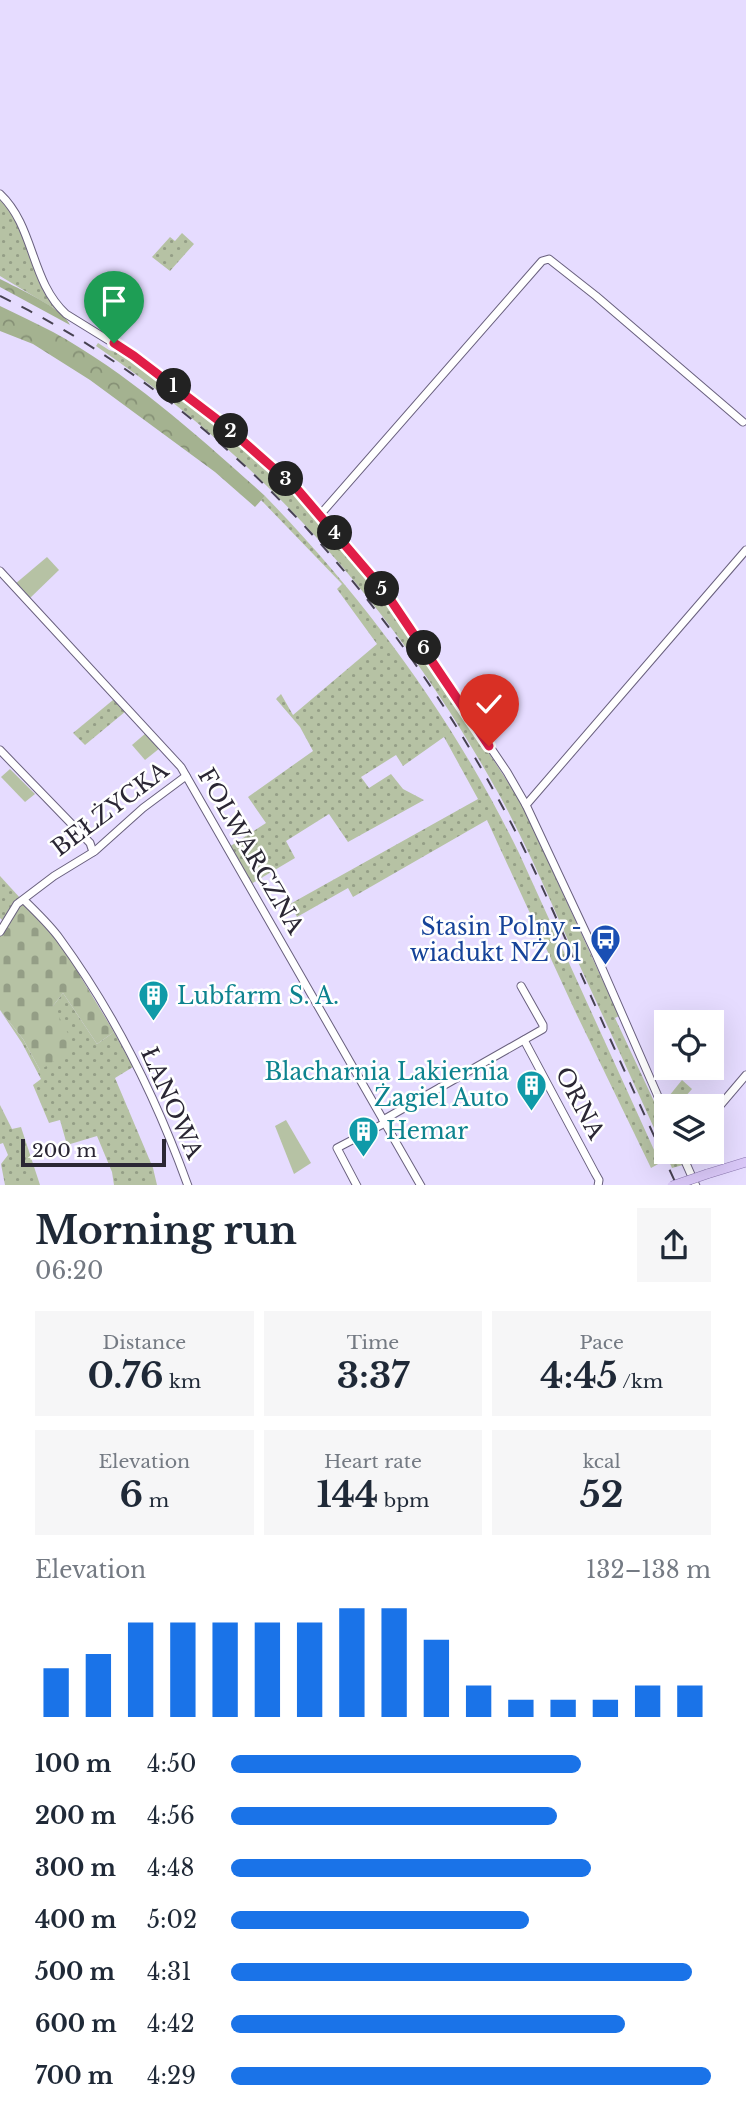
<!DOCTYPE html>
<meta charset="utf-8">
<style>
body{margin:0;font-family:"Libre Baskerville",serif;background:#f6f6f7;color:#1f2937;height:100vh;display:flex;flex-direction:column;font-size:26px;white-space:nowrap}
*{box-sizing:border-box;margin:0}
p{font-size:23px;color:#747a83}
.icon{flex:none;width:38px;height:38px;fill:none;stroke:currentColor;stroke-width:2;stroke-linecap:round;stroke-linejoin:round}
.map{position:relative;height:1185px;overflow:hidden}
.details{display:flex;flex-direction:column;background:#fff;flex:1}
.details>*{flex:none}
.fabs{position:absolute;left:654px;top:1010px;display:grid;gap:14px}
.fabs a{display:grid;place-items:center;width:70px;height:70px;border-radius:0px;background:#fff;box-shadow:0 7px 28px #0002;font-size:35px}
.scale{position:absolute;left:21px;bottom:18px;width:145px;box-sizing:border-box;padding-left:7px;border:4px solid #2b2734;border-top:0;font-size:19px;line-height:24px;white-space:nowrap;color:#2b2734;-webkit-text-stroke:5px #fff;paint-order:stroke}
.pin{position:absolute;display:grid;place-items:center;width:60px;height:60px;color:#fff;margin:-72px -30px;border-radius:50% 50% 50% 0;rotate:-45deg;box-shadow:0 0 7px #0007}
.pin .icon{rotate:45deg}
.km{position:absolute;width:35px;height:35px;margin:-18px;border-radius:50%;background:#222;color:#fff;font-size:19px;line-height:35px;text-align:center}
.round{display:grid;place-items:center;flex:none;width:74px;height:74px;border-radius:0px;background:#f6f6f7}
.summary{display:flex;align-items:center;justify-content:space-between;height:119px;padding:0 35px}
h1{font-size:38px;font-weight:800;line-height:52px}
.metrics{display:grid;grid-template-columns:repeat(3,1fr);gap:10px;height:119px;padding:7px 35px}
.metrics div{display:grid;align-content:center;border-radius:0px;background:#f6f6f7;text-align:center}
.metrics b{font-size:35px;font-weight:800}
.metrics small{font-size:19px;font-weight:400}
.metrics p{font-size:19px}
.chart{height:196px;padding:14px 35px}
.chart p{display:flex;justify-content:space-between}
.chart svg{width:100%;height:126px;margin-top:7px;stroke:#1a73e8;stroke-width:6}
ul{padding:0 35px;list-style:none;font-size:23px}
li{display:grid;grid-template-columns:112px 84px 1fr;align-items:center;height:52px}
li i{height:18px;border-radius:9px;background:#1a73e8}
.map>svg:first-child{display:block}
.grass{fill:url(#grass-dots)}
.forest{fill:url(#forest-crowns)}
.cemetery{fill:url(#cemetery-stones)}
.garden{fill:#b6c2a4}
.lines{fill:none;stroke-linecap:round;stroke-linejoin:round}
.minor-casing{stroke:#69607e;stroke-width:9}
.major-casing{stroke:#8c78b1;stroke-width:10}
.minor{stroke:#fff;stroke-width:7}
.major{stroke:#dac8f8;stroke-width:9}
.rail{stroke:#474252;stroke-width:2;stroke-dasharray:12 12;stroke-linecap:butt}
.major-bridge-casing{stroke:#8c78b1;stroke-width:10;stroke-linecap:butt}
.major-bridge{stroke:#dac8f8;stroke-width:9}
.route-casing{stroke:#fff;stroke-width:14}
.route{stroke:#e11d48;stroke-width:9}
.labels{text-anchor:middle;stroke-width:5;stroke-linejoin:round;paint-order:stroke}
.street-label{font-size:23px;fill:#2b2734;stroke:#fff}
.transit-label{font-size:23px;fill:#164399;stroke:#fff;text-anchor:end}
.culture-label{font-size:23px;fill:#0d838f;stroke:#fff;text-anchor:start}
</style>
<div class="map">
<svg width="746" height="1186" viewBox="0 0 746 1186">
<defs>
<pattern id="grass-dots" width="8" height="8" patternUnits="userSpaceOnUse" patternTransform="scale(1.75)"><rect width="8" height="8" fill="#b6c2a4"/><path d="M2 2h.1M6 6h.1" fill="none" stroke="#949e86" stroke-width="1.8" stroke-linecap="round"/></pattern>
<pattern id="forest-crowns" width="20" height="18" patternUnits="userSpaceOnUse" patternTransform="scale(1.75)"><rect width="20" height="18" fill="#a4b290"/><path d="M2 6a3 3 0 1 1 6 0M12 15a3 3 0 1 1 6 0" fill="none" stroke="#869176"/></pattern>
<pattern id="cemetery-stones" width="16" height="16" patternUnits="userSpaceOnUse" patternTransform="scale(1.75)"><rect width="16" height="16" fill="#b6c2a4"/><path d="M2 7V4a2 2 0 0 1 4 0v3zM10 15v-3a2 2 0 0 1 4 0v3z" fill="#949e86"/></pattern>
</defs>
<rect width="100%" height="100%" fill="#e6dcff"/>
<g class="grass">
<path d="M0,199c32,32 27,83 60,113l-60,-36z"/>
<path d="M182,233l12,11 -24,27 -18,-14 18,-20 5,4z"/>
<path d="M98,343l11,7 19,6 20,14 98,79 46,41 99,114 130,198 98,214 -4,2 52,111v23h10l6,13 -11,3c-33,-74 -67,-148 -101,-221 -22,-50 -44,-101 -70,-149 -100,-182 -233,-335 -405,-452z"/>
<path d="M265,496c103,106 189,224 254,357l141,310 -9,5 -76,-157 -88,-191 -134,77 -5,-9 -51,29 -7,-13 188,-105 -34,-62 -41,29 -7,-11 -35,22 8,11 22,-14 12,15 21,11 -76,42 -19,-28 -43,27 9,17 -44,26 -22,-37 37,-24 -18,-26 65,-46 -13,-24 -24,-28 5,-5 12,21 84,-71 -40,-55 5,-5 -81,-84z"/>
<path d="M113,700l4,1 9,10 -41,34 -12,-12z"/>
<path d="M0,876l21,23 -17,23 -4,-4z"/>
<path d="M63,993l34,51 17,-12 19,35 -18,11 38,90 4,17h-43l-2,-13 -15,-36 -30,9 -7,-25 -11,3 -16,-38 8,-6 -19,-36 -22,-33 23,29 17,31 13,-64z"/>
<path d="M682,1080l10,9 -15,17h-9l-3,-5z"/>
<path d="M0,1105l12,24 9,-2 19,58h-35l-4,-21 7,-9 -5,-12 -3,1z"/>
</g>
<g class="forest">
<path d="M0,279c17,9 63,29 70,46l-70,-38z"/>
<path d="M0,306c18,9 36,17 53,26 75,41 149,107 212,164l-10,11 -40,-35 -125,-92 -57,-36 -33,-13z"/>
</g>
<path class="cemetery" d="M20,903h4l34,36 56,93 -17,12 -34,-51 -10,13 23,42 -36,22 -17,-31 -23,-29v-74z"/>
<g class="garden">
<path d="M47,557l12,13 -31,30 -13,-16z"/>
<path d="M146,733l14,15 -15,12 -13,-15z"/>
<path d="M10,769l25,25 -10,8 -24,-25z"/>
<path d="M286,1120l25,43 -17,11 -19,-48z"/>
</g>
<g class="lines">
<defs>
<g id="minor">
<path d="M0,194c35,33 30,87 66,120l68,42 117,92 46,41 89,104 121,179 19,33 68,145 73,167"/>
<path d="M319,516l223,-255 7,-2 47,37 147,126"/>
<path d="M0,571l181,196 240,419"/>
<path d="M0,750l90,93 3,9"/>
<path d="M526,805l220,-255"/>
<path d="M24,900c12,12 26,25 36,39 54,74 97,161 128,247"/>
<path d="M0,932l17,-28 37,-28 41,-25 48,-43 43,-32"/>
<path d="M524,1040l71,133 4,7 -1,6"/>
<path d="M712,1115l34,-40"/>
<path d="M383,1120l160,-91v-4l-22,-39"/>
<path d="M681,1152l15,34"/>
<path d="M357,1186l-20,-38 48,-25"/>
</g>
<path id="major" d="M707,1174l39,-12"/>
</defs>
<use href="#minor" class="minor-casing"/>
<use href="#major" class="major-casing"/>
<use href="#minor" class="minor"/>
<use href="#major" class="major"/>
<path class="rail" d="M0,296c210,101 378,286 490,488 33,58 60,120 87,181 33,74 66,147 100,221"/>
<defs>
<path id="major-bridge" d="M672,1186l35,-12"/>
</defs>
<use href="#major-bridge" class="major-bridge-casing"/>
<use href="#major-bridge" class="major-bridge"/>
</g>
<g class="lines">
<defs>
<path id="route" d="M114,343l20,13 93,71 70,62 89,104 103,153"/>
</defs>
<use href="#route" class="route-casing"/>
<use href="#route" class="route"/>
</g>
<defs>
<symbol id="bus-pin" viewBox="-11 -11 22 30"><path d="M0 17L-7.5 6A9.5 9.5 0 1 1 7.5 6Z" fill="#1a4fb4" stroke="#fff"/><path d="M-5-6H5V4H4V6H2V4H-2V6H-4V4H-5ZM-3.5-4V0h7V-4ZM-3.5 1.2v1.5H-2V1.2ZM2 1.2v1.5H3.5V1.2Z" fill="#fff"/></symbol>
<symbol id="building-pin" viewBox="-11 -11 22 30"><path d="M0 17L-7.5 6A9.5 9.5 0 1 1 7.5 6Z" fill="#0f9aa8" stroke="#fff"/><path d="M-4-6H4V6H1V3H-1V6H-4ZM-2.5-4.3h1.7v1.8h-1.7ZM.8-4.3h1.7v1.8H.8ZM-2.5-1h1.7V.8h-1.7ZM.8-1h1.7V.8H.8Z" fill="#fff"/></symbol>
</defs>
<g fill-rule="evenodd">
<use href="#bus-pin" x="588" y="922" width="35" height="47"/>
<use href="#building-pin" x="136" y="978" width="35" height="47"/>
<use href="#building-pin" x="514" y="1068" width="35" height="47"/>
<use href="#building-pin" x="346" y="1114" width="35" height="47"/>
</g>
<g class="labels">
<g class="street-label">
<text transform="translate(110 809) rotate(-37)" y="8">BEŁŻYCKA</text>
<text transform="translate(251 851) rotate(60)" y="8">FOLWARCZNA</text>
<text transform="translate(172 1103) rotate(66)" y="8">ŁANOWA</text>
<text transform="translate(580 1103) rotate(62)" y="8">ORNA</text>
</g>
<g class="transit-label">
<text x="582" y="935">Stasin Polny -<tspan x="582" dy="26">wiadukt NŻ 01</tspan></text>
</g>
<g class="culture-label">
<text x="177" y="1004">Lubfarm S. A.</text>
<text x="509" y="1080" text-anchor="end">Blacharnia Lakiernia<tspan x="509" dy="26">Żagiel Auto</tspan></text>
<text x="386" y="1139">Hemar</text>
</g>
</g>
</svg>
<div class="fabs">
<a><svg class="icon" aria-label="locate" viewBox="0 0 24 24"><circle cx="12" cy="12" r="6"/><path d="M12 2v4M12 18v4M2 12h4M18 12h4"/></svg></a>
<a><svg class="icon" aria-label="layers" viewBox="0 0 24 24"><path d="M12 4l9 5-9 5-9-5zM3 14l9 5 9-5"/></svg></a>
</div>
<div class="scale">200 m</div>
<div class="pin" style="left:114px;top:343px;background:#1e9e55"><svg class="icon" aria-label="arrive" viewBox="0 0 24 24"><path d="M6 21V4h12l-3 4 3 4H6"/></svg></div>
<div class="pin" style="left:489px;top:746px;background:#d93025"><svg class="icon" aria-label="check" viewBox="0 0 24 24"><path d="M5 12l5 5 9-10"/></svg></div>
<b class="km" style="left:174px;top:386px">1</b>
<b class="km" style="left:231px;top:431px">2</b>
<b class="km" style="left:286px;top:479px">3</b>
<b class="km" style="left:335px;top:533px">4</b>
<b class="km" style="left:382px;top:589px">5</b>
<b class="km" style="left:424px;top:648px">6</b>
</div>
<section class="details">
<div class="summary"><div><h1>Morning run</h1><p>06:20</p></div><a class="round"><svg class="icon" aria-label="share" viewBox="0 0 24 24"><path d="M12 15V3M7 8l5-5 5 5M5 13v7h14v-7"/></svg></a></div>
<div class="metrics">
<div><p>Distance</p><b>0.76<small> km</small></b></div>
<div><p>Time</p><b>3:37</b></div>
<div><p>Pace</p><b>4:45<small> /km</small></b></div>
</div>
<div class="metrics">
<div><p>Elevation</p><b>6<small> m</small></b></div>
<div><p>Heart rate</p><b>144<small> bpm</small></b></div>
<div><p>kcal</p><b>52</b></div>
</div>
<div class="chart"><p><span>Elevation</span>132–138 m</p>
<svg viewBox="0 0 160 44" preserveAspectRatio="none"><path d="M5 44V27M15 44V22M25 44V11M35 44V11M45 44V11M55 44V11M65 44V11M75 44V6M85 44V6M95 44V17M105 44V33M115 44V38M125 44V38M135 44V38M145 44V33M155 44V33"/></svg>
</div>
<ul>
<li><b>100 m</b>4:50<i style="width:73%"></i></li>
<li><b>200 m</b>4:56<i style="width:68%"></i></li>
<li><b>300 m</b>4:48<i style="width:75%"></i></li>
<li><b>400 m</b>5:02<i style="width:62%"></i></li>
<li><b>500 m</b>4:31<i style="width:96%"></i></li>
<li><b>600 m</b>4:42<i style="width:82%"></i></li>
<li><b>700 m</b>4:29<i style="width:100%"></i></li>
</ul>
</section>
